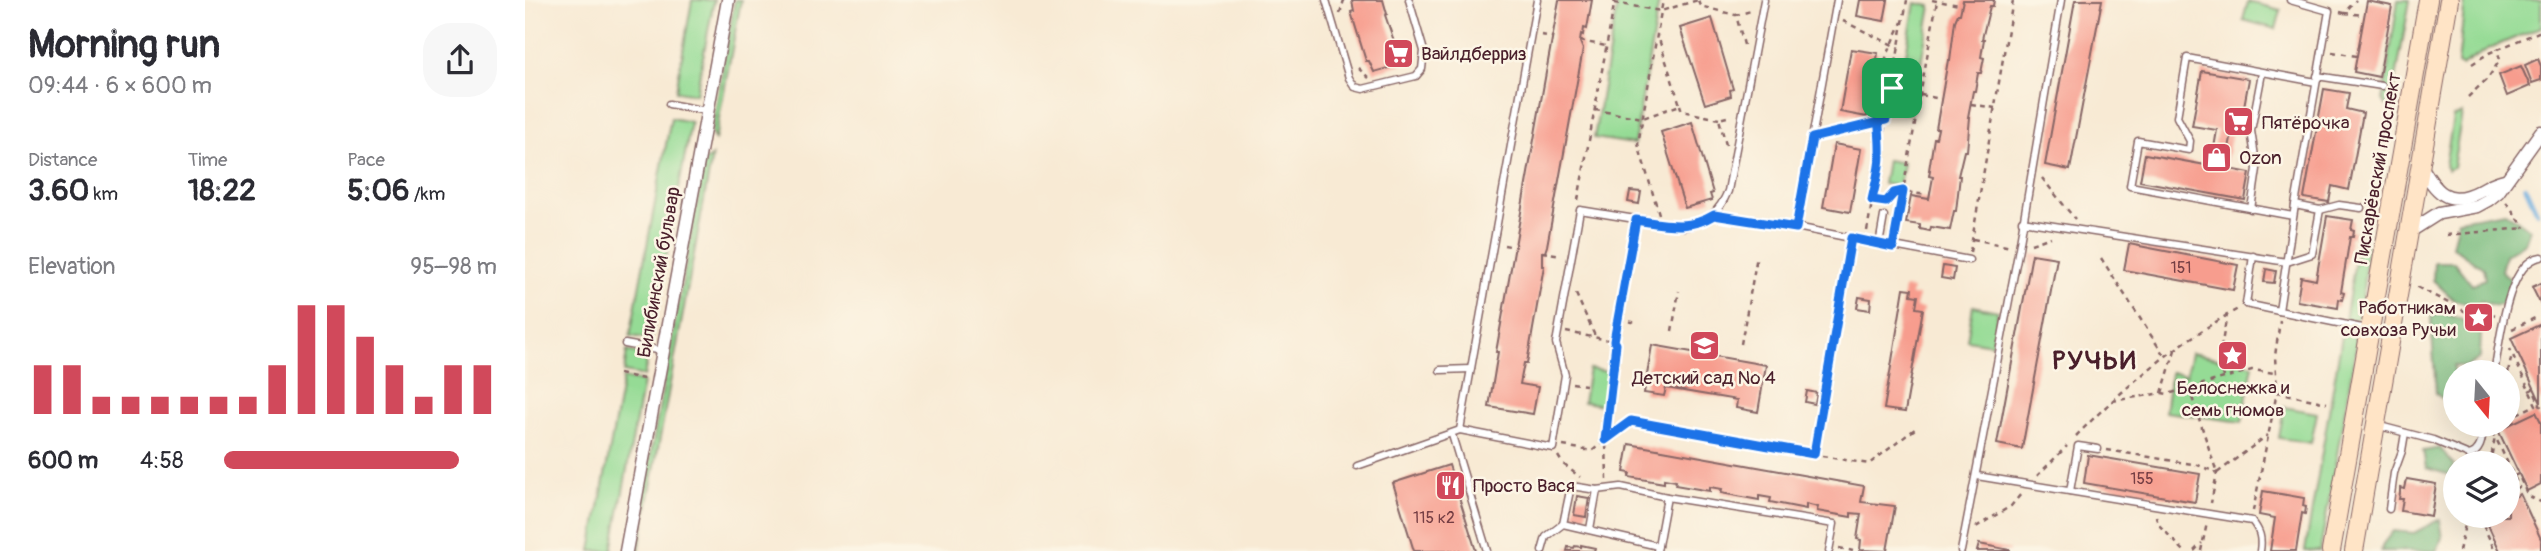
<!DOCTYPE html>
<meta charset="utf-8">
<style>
body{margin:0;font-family:Pangolin,sans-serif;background:#f7f7f7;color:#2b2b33;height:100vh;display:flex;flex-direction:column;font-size:26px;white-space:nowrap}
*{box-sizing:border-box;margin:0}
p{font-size:23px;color:#7c7c81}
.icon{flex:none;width:38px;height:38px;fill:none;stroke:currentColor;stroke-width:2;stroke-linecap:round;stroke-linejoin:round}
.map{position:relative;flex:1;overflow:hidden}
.details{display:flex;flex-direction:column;background:#fff;width:525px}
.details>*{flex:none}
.needle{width:46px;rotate:162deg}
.buttons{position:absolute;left:1918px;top:360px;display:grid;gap:14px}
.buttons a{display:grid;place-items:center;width:77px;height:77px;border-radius:50%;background:#fff;box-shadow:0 7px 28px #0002;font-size:35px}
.pin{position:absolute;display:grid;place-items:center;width:60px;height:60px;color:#fff;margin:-30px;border-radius:14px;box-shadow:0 4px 10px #0006}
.round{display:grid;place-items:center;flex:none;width:74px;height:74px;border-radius:28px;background:#f7f7f7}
.headline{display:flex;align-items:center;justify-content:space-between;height:119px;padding:0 28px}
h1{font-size:38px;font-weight:700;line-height:52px}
.metrics{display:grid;grid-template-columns:repeat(3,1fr);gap:10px;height:119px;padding:7px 28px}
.metrics div{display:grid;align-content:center}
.metrics b{font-size:30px;font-weight:700}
.metrics small{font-size:19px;font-weight:400}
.metrics p{font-size:19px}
.chart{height:196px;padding:14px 28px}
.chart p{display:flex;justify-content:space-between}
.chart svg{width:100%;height:126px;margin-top:7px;stroke:#d1495b;stroke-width:6}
ul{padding:0 28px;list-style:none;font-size:23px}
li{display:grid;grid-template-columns:112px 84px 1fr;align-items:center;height:52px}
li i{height:18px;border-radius:9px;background:#d1495b}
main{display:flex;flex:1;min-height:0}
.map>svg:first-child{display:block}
.green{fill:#95db95;stroke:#707d60;stroke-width:2}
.forest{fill:#78bb7e;stroke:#616d54;stroke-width:2}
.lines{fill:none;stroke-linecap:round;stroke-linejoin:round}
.stream{stroke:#69abde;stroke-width:4.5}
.building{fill:#f79d8e}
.service-casing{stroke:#876666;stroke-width:9}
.minor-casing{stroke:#876666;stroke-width:15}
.secondary-casing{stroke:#876666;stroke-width:20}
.path{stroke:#876666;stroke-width:2.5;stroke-dasharray:5 5;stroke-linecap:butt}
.service{stroke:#fff;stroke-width:6}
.minor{stroke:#fff;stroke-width:12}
.secondary{stroke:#ffe4c6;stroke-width:18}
.route-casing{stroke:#fff;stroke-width:14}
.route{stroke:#1a73e8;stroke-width:9}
.labels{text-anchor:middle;stroke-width:5;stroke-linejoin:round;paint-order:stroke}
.number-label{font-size:16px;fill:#753e44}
.poi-label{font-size:19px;fill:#4a1f2b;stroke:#fcf5e5;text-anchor:start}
.street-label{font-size:19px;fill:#4a1f2b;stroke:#fcf5e5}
.district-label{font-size:26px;font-weight:bold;letter-spacing:2px;fill:#4a1f2b;stroke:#fcf5e5}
</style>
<main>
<section class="details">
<div class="headline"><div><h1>Morning run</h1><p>09:44 · 6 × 600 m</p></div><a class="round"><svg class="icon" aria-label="share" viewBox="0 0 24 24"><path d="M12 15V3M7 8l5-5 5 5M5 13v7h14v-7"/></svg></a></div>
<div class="metrics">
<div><p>Distance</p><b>3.60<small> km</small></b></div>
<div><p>Time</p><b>18:22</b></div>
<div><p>Pace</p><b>5:06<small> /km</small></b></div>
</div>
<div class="chart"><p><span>Elevation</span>95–98 m</p>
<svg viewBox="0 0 160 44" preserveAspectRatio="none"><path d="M5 44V27M15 44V27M25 44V38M35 44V38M45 44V38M55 44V38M65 44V38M75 44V38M85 44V27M95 44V6M105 44V6M115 44V17M125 44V27M135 44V38M145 44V27M155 44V27"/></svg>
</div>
<ul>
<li><b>600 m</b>4:58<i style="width:86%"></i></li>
</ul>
</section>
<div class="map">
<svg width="2016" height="551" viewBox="0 0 2016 551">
<rect width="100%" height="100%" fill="#fcf5e5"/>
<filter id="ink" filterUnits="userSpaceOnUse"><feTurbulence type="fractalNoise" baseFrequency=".0143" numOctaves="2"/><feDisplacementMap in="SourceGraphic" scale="14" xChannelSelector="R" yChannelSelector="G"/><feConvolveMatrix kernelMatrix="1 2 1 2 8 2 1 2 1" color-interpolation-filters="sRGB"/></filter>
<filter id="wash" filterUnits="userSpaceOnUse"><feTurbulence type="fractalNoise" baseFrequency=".00686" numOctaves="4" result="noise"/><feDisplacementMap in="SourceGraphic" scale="28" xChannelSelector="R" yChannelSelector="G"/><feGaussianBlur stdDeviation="1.57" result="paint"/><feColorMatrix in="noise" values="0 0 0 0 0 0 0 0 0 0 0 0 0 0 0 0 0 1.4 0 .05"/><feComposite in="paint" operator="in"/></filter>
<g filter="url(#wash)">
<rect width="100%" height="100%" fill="#f8ead4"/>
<g class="green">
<path d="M167,0h22l-18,94 -20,-3z"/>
<path d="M210,0h6l-26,140 -4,-7z"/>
<path d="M1093,0l41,1 -25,143 -40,-6z"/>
<path d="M1873,0h12l-19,106 -5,-1 -3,-5z"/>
<path d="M1940,0h76v27l-53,22 -27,17 -3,-2z"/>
<path d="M1723,2l33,8 -5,19 -33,-9z"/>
<path d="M1390,3l16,3 -11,62 -16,-3z"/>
<path d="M1376,78l16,3 -6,33 -16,-3z"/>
<path d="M1937,113l-9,54 -5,3 -3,-4 8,-49z"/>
<path d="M146,118l20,4 -40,217 -21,-3z"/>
<path d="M187,156l-73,395h-6l72,-390z"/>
<path d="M1362,160l16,3 -4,23 -16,-2z"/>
<path d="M1833,243l9,1 -6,71 -8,6 -8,-1z"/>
<path d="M1448,306l25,5 -6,33 -25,-4z"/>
<path d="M1818,330l9,2 5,9 -37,210h-15z"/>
<path d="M102,351l21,4 -4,21 -20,-4z"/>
<path d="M1666,353l62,12 -11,57 -77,-10 6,-40 15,3z"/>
<path d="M1064,369l21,3 -6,33 -21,-3z"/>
<path d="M98,378l20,4 -31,169h-21z"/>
<path d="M1759,407l33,6 -6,30 -32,-5z"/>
</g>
<g class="forest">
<path d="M1980,212l25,17 -5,14 -20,12 -4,16 11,10 -4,21 -12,4 -15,-5 -8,4 -19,-5 -21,-20 1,-18h20l18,23 13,-6 -2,-11 -31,-22 6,-26z"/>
<path d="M1916,312l22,8 2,7 16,7 -1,24 -12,8h-14l1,41 -19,-13 -5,-77z"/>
<path d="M1915,448l14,17 -4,10 -24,-7 -3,-17z"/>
<path d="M1915,519l3,19 -7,13h-55l2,-7 10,-13 21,2z"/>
</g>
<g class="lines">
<path class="stream" d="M2000,186l12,26"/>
</g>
<g id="blocks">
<g class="building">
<path d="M827,0h31l4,14 -2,1 17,49 -28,8 -5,-11h-3l-15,-49 3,-1z"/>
<path d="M1034,0h33l-5,29 -3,-1 -1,7 -2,-1 -1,8 3,7 -36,197 -2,6h-3v14h2l-17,97h-3l-4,21 18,3 -5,27 -44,-7 9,-55h-2z"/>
<path d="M1335,0h28l-4,21 -27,-5z"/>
<path d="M1438,0h31l-1,6h-3l-8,33h2l-3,18 3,1 -3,15h-3l-3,18h-2l-5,26h2l-3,34h-3l-6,25h2l-4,35h-2l-4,19 -19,-3 -1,4 -10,-2v-4l-14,-2 5,-27 18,3 4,-22 -4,-1 1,-6h-1l5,-32h2l2,-9h-2l12,-69h2l5,-39 3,-7h2z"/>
<path d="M1550,0h27l-32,170 -25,-5z"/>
<path d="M1842,1l25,5 -13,71 -25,-5z"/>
<path d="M1187,18l21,71 -3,1 1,6 -26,8 -25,-76z"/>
<path d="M1326,49l27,4 -11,64 -27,-5z"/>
<path d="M2013,59l3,7v14l-9,3 -7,-18z"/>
<path d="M1996,66l9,20 -23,10 -8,-21z"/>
<path d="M1677,71l47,8 -10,55 -7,-1 -7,35 25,5 -5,27 -105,-19 5,-27 66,12 6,-36 -25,-4z"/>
<path d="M1799,89l25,4 -3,16 17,4 -14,77 -17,-4 -3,16 -25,-4z"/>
<path d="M1167,122l21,71 -3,1 2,6 -27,8 -24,-76z"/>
<path d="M1309,144l27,5 -11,63 -27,-5z"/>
<path d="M1105,191l11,1 -2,12 -11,-2z"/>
<path d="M1802,216l26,4 -2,10 3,1 -1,6h-3l-9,55 3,1 -2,7 -3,-1 -1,9 -41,-7 4,-24 15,3z"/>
<path d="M1604,244l109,21 -5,25 -109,-20z"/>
<path d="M1507,254l25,4 -35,191 -25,-5z"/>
<path d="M1418,266l12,2 -2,12 -12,-2z"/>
<path d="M1741,269l10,2 -2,12 -10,-1z"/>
<path d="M2016,283v22l-9,-18z"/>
<path d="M1379,288l8,1 -1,6 7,1 -2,12 7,1 -18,103 -21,-3z"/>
<path d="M1334,297l12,2 -1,11 -13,-2z"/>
<path d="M2016,324v79l-30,-65z"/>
<path d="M1127,345l114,20 -8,47 -22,-4 1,-8 -71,-12 -2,8 -20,-3z"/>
<path d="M1282,391l10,2 -2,11 -10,-2z"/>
<path d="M2011,412l5,10v62l-14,7 -29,-61z"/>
<path d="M1104,444l235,42 -3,16 34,4 -8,45 -27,-1 1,-10 -4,-1 4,-25 -10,-1v4l-34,-6 1,-4 -12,-3v5l-36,-7 1,-4 -12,-2v4l-38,-7 1,-4 -12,-2v4l-35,-6 1,-4 -12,-2v4l-35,-6 1,-4 -6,-1z"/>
<path d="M1563,455l112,19 -5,28 -111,-19z"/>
<path d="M924,465l27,86h-62l-21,-68z"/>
<path d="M1882,479l29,5 -5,32 -30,-5 2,-12h-4l1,-6v-5l5,1z"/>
<path d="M1738,491l41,7 -1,8 3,1 -1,7 -3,-1 -6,38h-26l5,-33 -16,-3z"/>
<path d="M1995,494l21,45v12h-41l-16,-35h24v-16z"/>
<path d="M1052,496l12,2 -3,19 -12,-2z"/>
<path d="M1454,544l31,6v1h-33z"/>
<path d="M1056,545l14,3 -1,3h-27l1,-4 6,1 1,-2 6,1z"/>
</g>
</g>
</g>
<g filter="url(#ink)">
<use href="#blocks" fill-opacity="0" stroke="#876666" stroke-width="2"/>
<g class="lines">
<defs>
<g id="service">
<path d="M801,0l23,78 6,9 8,2 53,-13 6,-7 2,-18 -15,-51"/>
<path d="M1312,0l-41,227 55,11"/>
<path d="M1765,0l39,11 -34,194 -16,106 88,18"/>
<path d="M1792,76l65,10"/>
<path d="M144,104l38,7"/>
<path d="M1770,205l25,5 19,-5 22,3"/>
<path d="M1726,209l6,-40 -6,-38 11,-58"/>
<path d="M1768,216l-163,-30 8,-45 51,9 1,-9 -13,-24 10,-59 129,24"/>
<path d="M1497,221l265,41 25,-8 8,-44"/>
<path d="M1354,245l5,-29"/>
<path d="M1728,256l-7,48 33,7"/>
<path d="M100,344l38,7"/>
<path d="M915,370l31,-1"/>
<path d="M1969,373c6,-30 12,-111 47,-116"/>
<path d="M1851,425l57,15 36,15c13,-3 13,-18 15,-30"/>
<path d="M935,430l77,-430"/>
<path d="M927,435l35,116"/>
<path d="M1289,454l37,-216 118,22"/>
<path d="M832,466l103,-36 93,18 12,-73 -9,-32 24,-133 104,17c23,-5 35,-14 44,-36l36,-191"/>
<path d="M1452,476l275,45c8,10 10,17 8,30"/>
<path d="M1545,491l8,-45 20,3"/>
<path d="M1864,509l5,-36 8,-22 3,-18"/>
<path d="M1038,524l8,-38 26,4"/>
<path d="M1065,529l7,-39 24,-3 46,10 167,27 -5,27"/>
<path d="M1017,551l4,-14 17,-13 95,22"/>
<path d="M1132,551l10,-54"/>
<path d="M1436,551l58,-303 42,-248"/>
</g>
<g id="minor">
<path d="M1896,166c15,25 26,42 58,25 10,-5 15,-9 26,-11"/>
<path d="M1884,232l30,-19 38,-7 11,-6 10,-8 43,-60"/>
<path d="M101,551l102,-551"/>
</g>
<g id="secondary">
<path d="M1806,551l97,-551"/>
<path d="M1829,551l95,-551"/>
</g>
</defs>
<use href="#service" class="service-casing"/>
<use href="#minor" class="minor-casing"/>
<use href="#secondary" class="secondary-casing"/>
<g class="path">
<path d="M1407,0l27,5"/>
<path d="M1173,1l2,5 35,9"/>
<path d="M1089,3l47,8 37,-11"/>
<path d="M1815,12l4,1 12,-13"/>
<path d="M1819,13l20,2"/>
<path d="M815,14l4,-14"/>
<path d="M1318,21l56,27"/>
<path d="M1016,35l12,2"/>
<path d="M1055,41l26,5"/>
<path d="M1219,45l-8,-30 15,-4"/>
<path d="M1807,52l25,4"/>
<path d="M1947,64l17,-11 52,-22"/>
<path d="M833,68l11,10"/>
<path d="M1348,85l19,3"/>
<path d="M1396,95l20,4"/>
<path d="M1943,97l20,-19 12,-18 -3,-11"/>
<path d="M1446,104l24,4"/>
<path d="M1155,105l2,6 37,8"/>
<path d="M1070,110l48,8 37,-13 -22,-69"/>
<path d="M1296,136l65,-16"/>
<path d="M1201,145l-7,-26 12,-3"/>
<path d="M1355,150l-4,-47 6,-36 20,-45"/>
<path d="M1517,178l33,41"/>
<path d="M1053,200l37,-200"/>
<path d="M1347,200l14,2 12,-11 29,4"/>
<path d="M1981,202l19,26"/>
<path d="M1134,214l-21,-70 25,-144"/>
<path d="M1199,217l63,10"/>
<path d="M1342,231l40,-231"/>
<path d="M1370,235l42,-234"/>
<path d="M1921,235l79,-7"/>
<path d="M1448,239l38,8"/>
<path d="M1506,244l20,-7"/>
<path d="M979,245l11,2"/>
<path d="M1017,252l19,3"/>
<path d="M1445,252l43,-252"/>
<path d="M1576,258l64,99"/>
<path d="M1892,287l55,28"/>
<path d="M1051,294l19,42"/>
<path d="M1965,313l-7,16 -15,-6 8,-16 19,8"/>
<path d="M1094,320l14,2 2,3"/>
<path d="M1987,329l25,-12"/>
<path d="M1147,331l7,-40"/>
<path d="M1041,332l48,9 20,-111"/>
<path d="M1216,344l16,-88"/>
<path d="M1983,373l4,-19"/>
<path d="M94,374l25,5"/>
<path d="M1699,377l-5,-18 8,-44"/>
<path d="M1047,383l14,2"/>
<path d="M1664,388l28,85 51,-38"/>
<path d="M2004,391l4,-2 8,18"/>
<path d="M1752,392l50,11"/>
<path d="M1637,393l13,-43"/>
<path d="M1587,401l50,-8 6,1 84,-24 23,3"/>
<path d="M1983,418l28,-13 -26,-56"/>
<path d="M1968,432l26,55 -11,6"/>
<path d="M1551,436c48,-49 102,-94 162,-127"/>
<path d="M1038,446l29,5 39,-30 175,31"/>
<path d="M1582,450l91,15 19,8 -6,30"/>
<path d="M1033,456l5,8 17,13"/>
<path d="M1297,456l47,8 46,-35"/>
<path d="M1965,464l5,-28"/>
<path d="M1512,476l30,-30"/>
<path d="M1989,476l4,-2 10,22 13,6"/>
<path d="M1082,480l-1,-40 10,-96 -2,-3"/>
<path d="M1728,511l24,-119 -2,-36 5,-35"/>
<path d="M1631,516l2,8 26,27"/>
<path d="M1954,516l16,35"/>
<path d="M1451,527l35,-21 10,-12"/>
<path d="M1314,548l14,3"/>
<path d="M1669,551l8,-8"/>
<path d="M1676,551l6,-28"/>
<path d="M1934,551l8,-35"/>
</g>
<use href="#service" class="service"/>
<use href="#minor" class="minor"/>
<use href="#secondary" class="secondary"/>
</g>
</g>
<g class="lines" filter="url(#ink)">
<defs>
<path id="route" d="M1367,88l-6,32 -8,2 -66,16 -16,90 -82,-13c-26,16 -50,9 -78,5l-22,121 2,3 -11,96 26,-19 183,33 37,-216 42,9 10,-56 -9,2 -8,9 -14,-2c3,-15 8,-31 8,-45 1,-24 -5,-46 -1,-69l13,2"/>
</defs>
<use href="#route" class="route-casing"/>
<use href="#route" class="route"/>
</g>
<defs>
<symbol id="supermarket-square" viewBox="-11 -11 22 22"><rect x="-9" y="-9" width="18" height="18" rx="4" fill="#d1495b" stroke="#fcf5e5"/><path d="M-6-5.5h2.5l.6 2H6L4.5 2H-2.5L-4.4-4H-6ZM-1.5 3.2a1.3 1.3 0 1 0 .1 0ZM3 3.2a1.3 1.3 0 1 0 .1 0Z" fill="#fff"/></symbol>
<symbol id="shop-square" viewBox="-11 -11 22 22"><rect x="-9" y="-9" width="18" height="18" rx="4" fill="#d1495b" stroke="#fcf5e5"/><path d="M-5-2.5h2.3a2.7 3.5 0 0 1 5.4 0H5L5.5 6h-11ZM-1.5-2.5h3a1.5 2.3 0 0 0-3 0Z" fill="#fff"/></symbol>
<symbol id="sight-square" viewBox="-11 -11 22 22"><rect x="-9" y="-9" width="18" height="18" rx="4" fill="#d1495b" stroke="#fcf5e5"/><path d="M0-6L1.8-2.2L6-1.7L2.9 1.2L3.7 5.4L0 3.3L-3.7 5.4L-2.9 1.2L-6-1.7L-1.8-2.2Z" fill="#fff"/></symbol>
<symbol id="school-square" viewBox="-11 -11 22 22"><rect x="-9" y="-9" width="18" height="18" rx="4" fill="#d1495b" stroke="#fcf5e5"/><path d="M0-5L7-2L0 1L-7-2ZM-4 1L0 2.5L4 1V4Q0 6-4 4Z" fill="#fff"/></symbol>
<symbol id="restaurant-square" viewBox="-11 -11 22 22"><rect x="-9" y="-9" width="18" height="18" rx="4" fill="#d1495b" stroke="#fcf5e5"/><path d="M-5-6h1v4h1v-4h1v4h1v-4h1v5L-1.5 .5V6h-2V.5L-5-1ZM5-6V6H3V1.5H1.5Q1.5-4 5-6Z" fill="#fff"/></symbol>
</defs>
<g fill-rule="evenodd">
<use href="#supermarket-square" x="856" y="36" width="35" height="35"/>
<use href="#supermarket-square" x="1696" y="104" width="35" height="35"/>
<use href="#shop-square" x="1674" y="140" width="35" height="35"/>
<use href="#sight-square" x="1936" y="300" width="35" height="35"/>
<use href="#school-square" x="1162" y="328" width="35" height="35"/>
<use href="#sight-square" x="1690" y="338" width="35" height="35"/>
<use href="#restaurant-square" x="908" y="468" width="35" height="35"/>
</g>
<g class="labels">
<g class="number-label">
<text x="1656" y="273">151</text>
<text x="1617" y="484">155</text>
<text x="909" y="523">115 к2</text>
</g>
<g class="poi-label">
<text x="896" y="60">Вайлдберриз</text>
<text x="1737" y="129">Пятёрочка</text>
<text x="1714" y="164">Ozon</text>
<text x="1931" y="314" text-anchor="end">Работникам<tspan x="1931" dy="22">совхоза Ручьи</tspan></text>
<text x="1179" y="384" text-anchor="middle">Детский сад № 4</text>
<text x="1708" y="394" text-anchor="middle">Белоснежка и<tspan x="1708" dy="22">семь гномов</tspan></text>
<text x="948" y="492">Просто Вася</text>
</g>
<g class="street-label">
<text transform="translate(1852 168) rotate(-80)" y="7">Пискарёвский проспект</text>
<text transform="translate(133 272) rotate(-80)" y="7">Билибинский бульвар</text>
</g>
<g class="district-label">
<text x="1570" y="369">РУЧЬИ</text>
</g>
</g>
</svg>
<div class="buttons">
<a><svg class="needle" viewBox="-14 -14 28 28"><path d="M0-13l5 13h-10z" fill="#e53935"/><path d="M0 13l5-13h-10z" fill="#7c7c81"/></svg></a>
<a><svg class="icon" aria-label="layers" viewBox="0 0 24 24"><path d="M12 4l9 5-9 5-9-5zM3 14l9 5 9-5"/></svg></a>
</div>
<div class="pin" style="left:1367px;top:88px;background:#1e9e55"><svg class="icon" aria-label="arrive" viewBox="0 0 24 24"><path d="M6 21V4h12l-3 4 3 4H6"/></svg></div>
</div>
</main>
